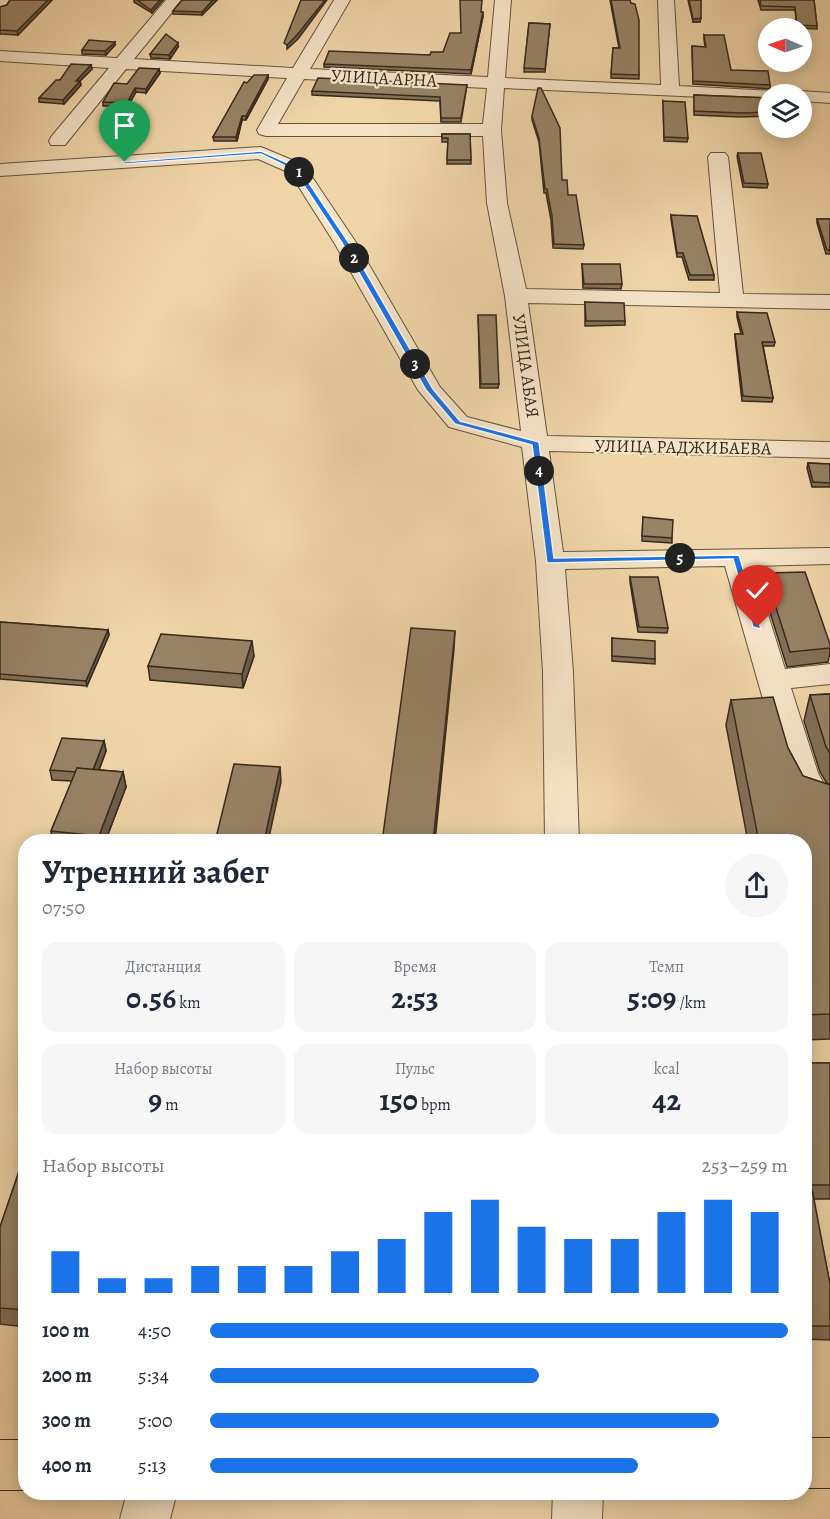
<!DOCTYPE html>
<html lang="ru">
<meta charset="utf-8">
<style>
body{margin:0;font-family:Alegreya,serif;background:#f6f6f7;color:#1f2937;height:100vh;display:flex;flex-direction:column;font-size:22px;white-space:nowrap}
*{box-sizing:border-box;margin:0}
p{font-size:20px;color:#747a83}
.icon{flex:none;width:33px;height:33px;fill:none;stroke:currentColor;stroke-width:2;stroke-linecap:round;stroke-linejoin:round}
.map{position:relative;flex:1;overflow:hidden}
.sheet{position:absolute;left:18px;top:834px;width:794px;height:666px;display:flex;flex-direction:column;background:#fff;border-radius:24px;box-shadow:0 3px 15px #0003}
.sheet>*{flex:none}
.needle{width:39px;rotate:272deg}
.tools{position:absolute;left:758px;top:18px;display:grid;gap:12px}
.tools a{display:grid;place-items:center;width:54px;height:54px;border-radius:50%;background:#fff;box-shadow:0 3px 15px #0003;font-size:30px}
.pin{position:absolute;display:grid;place-items:center;width:51px;height:51px;color:#fff;margin:-62px -26px;border-radius:50% 50% 50% 0;rotate:-45deg;box-shadow:0 0 6px #0007}
.pin .icon{rotate:45deg}
.km{position:absolute;width:30px;height:30px;margin:-15px;border-radius:50%;background:#222;color:#fff;font-size:16px;line-height:30px;text-align:center}
.round{display:grid;place-items:center;flex:none;width:63px;height:63px;border-radius:32px;background:#f6f6f7}
.overview{display:flex;align-items:center;justify-content:space-between;height:102px;padding:0 24px}
h1{font-size:33px;font-weight:700;line-height:45px}
.figures{display:grid;grid-template-columns:repeat(3,1fr);gap:9px;height:102px;padding:6px 24px}
.figures div{display:grid;align-content:center;border-radius:15px;background:#f6f6f7;text-align:center}
.figures b{font-size:30px;font-weight:700}
.figures small{font-size:16px;font-weight:400}
.figures p{font-size:16px}
.chart{height:168px;padding:12px 24px}
.chart p{display:flex;justify-content:space-between}
.chart svg{width:100%;height:108px;margin-top:6px;stroke:#1a73e8;stroke-width:6}
ul{padding:0 24px;list-style:none;font-size:20px}
li{display:grid;grid-template-columns:96px 72px 1fr;align-items:center;height:45px}
li i{height:15px;border-radius:8px;background:#1a73e8}
.map>svg:first-child{display:block}
.lines{fill:none;stroke-linecap:round;stroke-linejoin:round}
.minor-casing{stroke:#64553f;stroke-width:2}
.major-casing{stroke:#362a1c;stroke-width:2}
.minor{fill:#f5e4c7;fill-rule:evenodd}
.major{fill:#f0d5a9;fill-rule:evenodd}
.wall{fill:#827157;stroke:#362a1c;stroke-width:1.5}
.shaded-wall{fill:#6a5c47;stroke:#362a1c;stroke-width:1.5}
.building{fill:#978365;stroke:#362a1c;stroke-width:1.5}
.route{fill:#1a73e8;stroke:#fff;stroke-width:1.5}
.labels{text-anchor:middle;stroke-width:4.5;stroke-linejoin:round;paint-order:stroke}
.far-street-label{font-size:18px;fill:#362a1c;stroke:#f5e4c7}
</style>
<div class="map">
<svg width="830" height="1519" viewBox="0 0 830 1519">
<rect width="100%" height="100%" fill="#f0d5a9"/>
<filter id="stains"><feTurbulence type="fractalNoise" baseFrequency=".00333" numOctaves="4"/><feColorMatrix values="0 0 0 0 .2 0 0 0 0 .09 0 0 0 0 .02 0 0 0 .5 -.17"/></filter>
<radialGradient id="worn" r=".72"><stop offset=".6" stop-color="#630" stop-opacity="0"/><stop offset="1" stop-color="#630" stop-opacity=".3"/></radialGradient>
<g class="lines">
<defs>
<g id="minor">
<path d="M0,0h12l-6,7 -6,2z"/>
<path d="M166,0h16l-48,59 159,9 41,-68h16l-40,69 178,8 7,-77h16l-6,78 156,7 -3,-85h16l5,86 95,5 3,3h-9v6l-264,-12 -3,42 6,73 19,86 194,4 -12,-136 3,-4h14l3,4 15,137 87,1v14l-302,-6 19,133 283,6v16l-281,-7 14,101 267,-4v16l-77,2 32,103 45,-5v20l-39,4 27,85 6,11 6,2v24l-31,-9 -15,-28 -59,-207 -160,3 8,103 6,170h-34l-2,-170 -7,-111 -14,-114 -73,-20 -31,-37 -83,-146 -45,-71 -32,-14 -258,17v-12l261,-17 43,18 53,79 83,143 27,30 54,14 -16,-135 -18,-93 -4,-67h-217l-7,-2 -2,-4 30,-52 -161,-9 -61,76h-14l-2,-4 2,-4 58,-69 -109,-7v-10l117,7zM304,79l183,9 -4,36h-205z"/>
<path d="M801,91l29,2v10l-29,-2v-7h-8z"/>
<path d="M127,1492h50l-7,27h-50z"/>
<path d="M553,1492h50l-1,27h-50z"/>
</g>
<g id="major">
<rect x="804" y="1438" width="26" height="50"/>
<rect x="0" y="1440" width="26" height="50"/>
</g>
</defs>
<use href="#minor" class="minor-casing"/>
<use href="#major" class="major-casing"/>
<use href="#minor" class="minor"/>
<use href="#major" class="major"/>
</g>
<g class="wall">
<path d="M10,0h42l-34,35 -18,-1v-27l7,-2z"/>
<path d="M134,0h29l-11,13 -18,-11z"/>
<path d="M182,0h35l-15,15 -29,-1v-3z"/>
<path d="M610,0h20l9,75v4l-28,-1 2,-30h6z"/>
<path d="M688,0h13l-1,22h-7z"/>
<path d="M758,0h56l3,26v3l-20,-1 -2,-18h-34z"/>
<path d="M481,12l2,4 -12,58 -147,-7v-3l106,-9 13,-3z"/>
<path d="M529,23l21,1 -5,48h-21z"/>
<path d="M704,35l27,35 39,15v4l-77,-5 -1,-38 13,1 -1,-8z"/>
<path d="M115,45l-9,10 -24,-1v-4z"/>
<path d="M178,47l-8,12 -19,-1 -1,-4z"/>
<path d="M91,65l1,4 -12,12 1,4 -17,19 -25,-2v-4l21,-18z"/>
<path d="M159,69l1,4 -14,20 -10,-1 -8,14h-25v-4l24,-18z"/>
<path d="M268,75v4l-22,41h-4l-5,21h-23l-1,-4 34,-54z"/>
<path d="M467,85l-6,37h-20l-1,-21 -128,-6v-4z"/>
<path d="M694,95l74,3v18l-28,1 -46,-2z"/>
<path d="M663,101l25,37 -1,4 -23,-1z"/>
<path d="M532,116l30,64 6,15 16,50 -1,4 -30,-1 -2,-28 -5,-27h-2l-5,-51 -7,-22z"/>
<path d="M442,134h28l1,30h-24l1,-22h-6z"/>
<path d="M738,153l30,31 -1,4 -24,-1 -6,-31z"/>
<path d="M671,215l43,60v5h-25l-7,-23h-5l-6,-38z"/>
<path d="M817,219h13v35h-4l-9,-31z"/>
<path d="M582,264l40,20 -1,5 -38,-1z"/>
<path d="M585,302l40,19v4l-40,1z"/>
<path d="M737,312l38,30 -1,4h-11l10,52 -1,4 -30,-1 -7,-63v-4h6l-4,-17z"/>
<path d="M478,315l21,69 -1,4h-18z"/>
<path d="M808,463l22,1v23h-18l-5,-19z"/>
<path d="M643,517l29,21v5l-30,-2z"/>
<path d="M765,573l65,71v9l-2,9 -41,5 -25,-80z"/>
<path d="M630,577l38,51 -1,5 -29,-1 -8,-50z"/>
<path d="M0,622l108,8 1,5 -22,51 -87,-7z"/>
<path d="M612,638l43,21v5l-43,-3z"/>
<path d="M254,656l-11,32 -93,-8 -2,-14z"/>
<path d="M830,694v345l-26,1v-198h-56l-22,-117 5,-25 57,48 15,28 27,9 -4,-3 -6,-10 -16,-51 6,-26z"/>
<path d="M104,741l2,10 -7,19 24,2 3,15 -21,55h-52l-2,-11 21,-50 -20,-1 -2,-10z"/>
<path d="M804,1063h26v136h-17l17,85v56l-26,-1z"/>
<path d="M26,1151v176l-26,-3v-97z"/>
</g>
<g class="shaded-wall">
<path d="M48,0h4l-34,35 -1,-4z"/>
<path d="M160,0h3l-11,13 -1,-3z"/>
<path d="M213,0h4l-15,15v-3z"/>
<path d="M325,0h2l-29,39 -11,10v-4z"/>
<path d="M483,12v4l-12,58v-4z"/>
<path d="M701,18l-1,4h-7v-3z"/>
<path d="M115,42v3l-9,10 -1,-4z"/>
<path d="M178,43v4l-8,12 -1,-4z"/>
<path d="M91,65l1,4 -16,16v-4z"/>
<path d="M159,69l1,4 -14,20v-4z"/>
<path d="M268,75v4l-22,41v-4z"/>
<path d="M80,81l1,4 -17,19 -1,-4z"/>
<path d="M135,88l1,4 -8,14 -1,-3z"/>
<path d="M242,116v4l-5,21 -1,-4z"/>
<path d="M108,630l1,5 -22,51 -1,-5z"/>
<path d="M455,631l-1,18 -19,193h-2z"/>
<path d="M252,641l2,15 -11,32 -1,-14z"/>
<path d="M104,741l2,10 -12,32 -2,-10z"/>
<path d="M280,767l1,15 -13,60h-4z"/>
<path d="M123,772l3,15 -21,55h-5l-1,-6z"/>
</g>
<g class="building">
<path d="M10,0h38l-31,31 -17,-1v-23l7,-2z"/>
<path d="M137,0h23l-9,10z"/>
<path d="M182,0h31l-11,12 -29,-1z"/>
<path d="M301,0h24l-28,35 -10,10 -3,-2z"/>
<path d="M460,0h22l-1,12h2l-12,58 -147,-6 5,-13 101,4 1,-3h12l7,-19h11z"/>
<path d="M611,0h19l1,3 4,1 4,16v55l-28,-1 2,-26h7z"/>
<path d="M689,0h12v18l-8,1z"/>
<path d="M760,0h54l3,26 -20,-1 -2,-18 -34,-1z"/>
<path d="M529,23l21,1 -5,45 -21,-1z"/>
<path d="M166,34l12,9 -9,12 -19,-1z"/>
<path d="M704,35h20l7,35 37,1 2,14 -77,-4 -1,-35 14,1z"/>
<path d="M89,40l26,2 -10,9 -23,-1z"/>
<path d="M71,64l20,1 -15,16h4l-17,19 -24,-2 17,-18h4z"/>
<path d="M139,68l20,1 -13,20 -11,-1 -8,15 -24,-1 11,-19 13,1z"/>
<path d="M254,75h14l-22,41h-4l-6,21h-23l31,-55 3,1z"/>
<path d="M318,78l149,7 -6,33h-20l-1,-21 -128,-6z"/>
<path d="M538,88h3l19,40 2,52h5l1,15h8l8,50 -30,-1 -2,-28 -5,-27h-2l-6,-51 -7,-22z"/>
<path d="M694,95l74,3v14l-27,1 -47,-2z"/>
<path d="M663,101l22,1 3,36 -24,-1z"/>
<path d="M442,134h28l1,26h-24l1,-22h-6z"/>
<path d="M738,153h23l7,31 -24,-1z"/>
<path d="M671,215l26,1 17,59h-24l-7,-22h-6z"/>
<path d="M817,219h13v31h-3z"/>
<path d="M582,264h38l2,20h-38z"/>
<path d="M585,302l39,1 1,18h-39z"/>
<path d="M737,312l30,1 8,29h-13l11,56 -30,-2 -8,-62h8z"/>
<path d="M478,315h18l3,69h-18z"/>
<path d="M808,463l22,1v19l-17,-1z"/>
<path d="M643,517l30,3 -1,18 -30,-2z"/>
<path d="M805,572l25,72v4l-40,4 -25,-79z"/>
<path d="M630,577h28l10,51 -29,-1z"/>
<path d="M0,622l108,8 -22,51 -86,-7z"/>
<path d="M411,628l44,3 -22,211h-51z"/>
<path d="M161,634l91,7 -10,33 -94,-8z"/>
<path d="M612,638l43,3v18l-43,-3z"/>
<path d="M830,694v59l-4,-6 -16,-52z"/>
<path d="M773,697l15,51 15,28 27,9v229l-26,1v-173h-45l-28,-142z"/>
<path d="M62,738l42,3 -11,29 -16,-2 -1,4 -26,-2z"/>
<path d="M234,764l46,3 -16,75h-49z"/>
<path d="M77,768l46,4 -24,64 -48,-5z"/>
<rect x="804" y="1063" width="26" height="122"/>
<path d="M26,1151v159l-26,-2v-81z"/>
<path d="M804,1189h8l18,95v42h-26z"/>
</g>
<path class="route" d="M261,151l38,17 50,75 84,146 27,32 79,21 15,116 185,-3 22,74 -8,-2 -20,-68 -186,4 -15,-118 -77,-21 -29,-34 -84,-147 -48,-73 -33,-16 -136,10 -3,-2z"/>
<g class="labels">
<g class="far-street-label">
<text transform="translate(384 78) rotate(3)" y="6">УЛИЦА АРНА</text>
<text transform="translate(526 366) rotate(82)" y="6">УЛИЦА АБАЯ</text>
<text transform="translate(683 447) rotate(1)" y="6">УЛИЦА РАДЖИБАЕВА</text>
</g>
</g>
<rect width="100%" height="100%" filter="url(#stains)"/>
<rect width="100%" height="100%" fill="url(#worn)"/>
</svg>
<div class="tools">
<a><svg class="needle" viewBox="-14 -14 28 28"><path d="M0-13l5 13h-10z" fill="#e53935"/><path d="M0 13l5-13h-10z" fill="#747a83"/></svg></a>
<a><svg class="icon" aria-label="layers" viewBox="0 0 24 24"><path d="M12 4l9 5-9 5-9-5zM3 14l9 5 9-5"/></svg></a>
</div>
<div class="pin" style="left:125px;top:162px;background:#1e9e55"><svg class="icon" aria-label="arrive" viewBox="0 0 24 24"><path d="M6 21V4h12l-3 4 3 4H6"/></svg></div>
<div class="pin" style="left:758px;top:627px;background:#d93025"><svg class="icon" aria-label="check" viewBox="0 0 24 24"><path d="M5 12l5 5 9-10"/></svg></div>
<b class="km" style="left:299px;top:172px">1</b>
<b class="km" style="left:354px;top:258px">2</b>
<b class="km" style="left:415px;top:364px">3</b>
<b class="km" style="left:539px;top:471px">4</b>
<b class="km" style="left:680px;top:558px">5</b>
<section class="sheet">
<div class="overview"><div><h1>Утренний забег</h1><p>07:50</p></div><a class="round"><svg class="icon" aria-label="share" viewBox="0 0 24 24"><path d="M12 15V3M7 8l5-5 5 5M5 13v7h14v-7"/></svg></a></div>
<div class="figures">
<div><p>Дистанция</p><b>0.56<small> km</small></b></div>
<div><p>Время</p><b>2:53</b></div>
<div><p>Темп</p><b>5:09<small> /km</small></b></div>
</div>
<div class="figures">
<div><p>Набор высоты</p><b>9<small> m</small></b></div>
<div><p>Пульс</p><b>150<small> bpm</small></b></div>
<div><p>kcal</p><b>42</b></div>
</div>
<div class="chart"><p><span>Набор высоты</span>253–259 m</p>
<svg viewBox="0 0 160 44" preserveAspectRatio="none"><path d="M5 44V27M15 44V38M25 44V38M35 44V33M45 44V33M55 44V33M65 44V27M75 44V22M85 44V11M95 44V6M105 44V17M115 44V22M125 44V22M135 44V11M145 44V6M155 44V11"/></svg>
</div>
<ul>
<li><b>100 m</b>4:50<i style="width:100%"></i></li>
<li><b>200 m</b>5:34<i style="width:57%"></i></li>
<li><b>300 m</b>5:00<i style="width:88%"></i></li>
<li><b>400 m</b>5:13<i style="width:74%"></i></li>
</ul>
</section>
</div>
